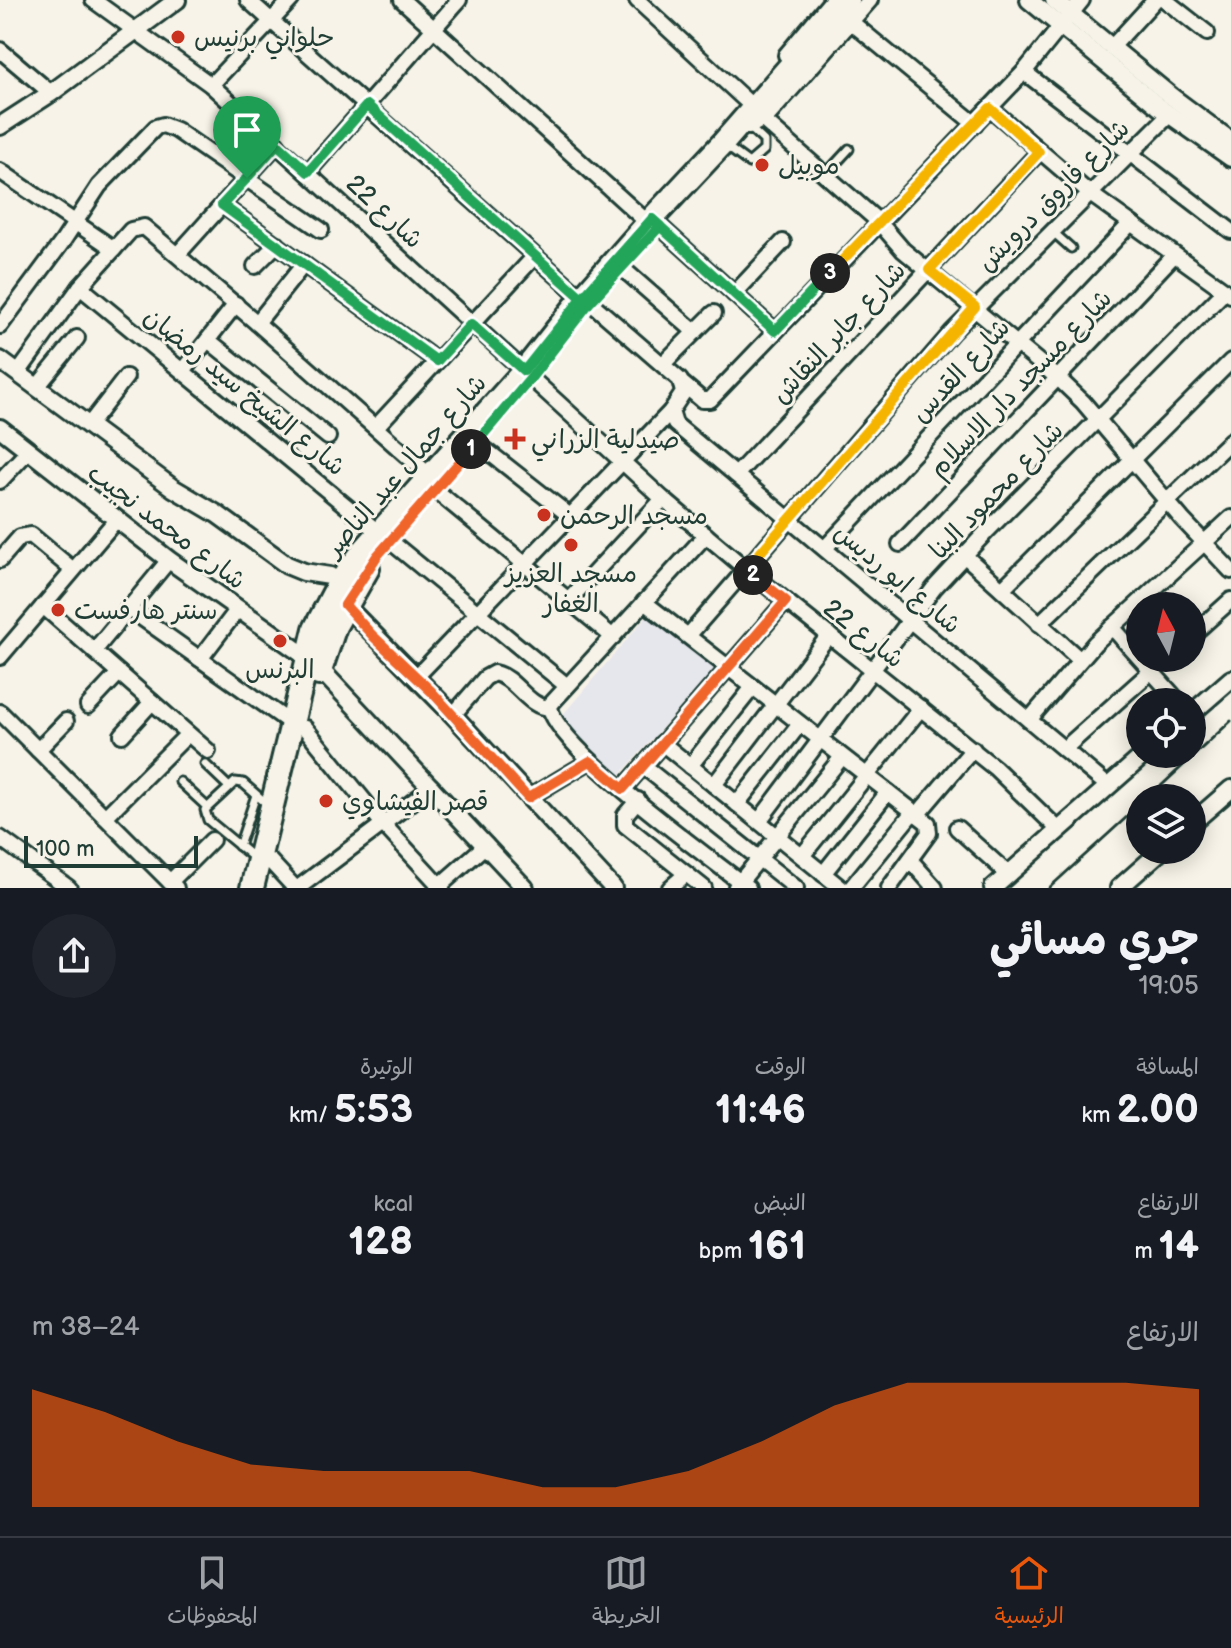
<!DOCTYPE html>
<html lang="ar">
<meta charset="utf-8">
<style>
body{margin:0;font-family:"Balsamiq Sans","Playpen Sans Arabic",sans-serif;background:#20242c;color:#f1f3f6;direction:rtl;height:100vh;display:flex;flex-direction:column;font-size:30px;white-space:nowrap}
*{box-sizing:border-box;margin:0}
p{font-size:26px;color:#9ea1a6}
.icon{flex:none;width:44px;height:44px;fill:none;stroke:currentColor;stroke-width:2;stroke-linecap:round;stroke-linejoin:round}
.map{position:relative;height:888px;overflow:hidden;direction:ltr}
.details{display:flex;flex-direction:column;background:#171b24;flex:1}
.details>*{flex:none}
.needle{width:52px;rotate:353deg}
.fabs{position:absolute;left:1126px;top:592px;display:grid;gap:16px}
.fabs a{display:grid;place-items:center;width:80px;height:80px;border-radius:50%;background:#171b24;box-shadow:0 4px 20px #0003;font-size:40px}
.scale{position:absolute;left:24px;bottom:20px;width:174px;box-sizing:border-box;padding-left:8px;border:4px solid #1f3d34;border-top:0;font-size:22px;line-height:28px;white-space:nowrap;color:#1f3d34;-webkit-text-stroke:6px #f7f3e8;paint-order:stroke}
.pin{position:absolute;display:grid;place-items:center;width:68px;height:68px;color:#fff;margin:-82px -34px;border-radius:50% 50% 50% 0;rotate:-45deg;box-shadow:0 0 8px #0007}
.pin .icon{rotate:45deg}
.km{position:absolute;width:40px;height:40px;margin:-20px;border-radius:50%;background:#222;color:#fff;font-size:22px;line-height:40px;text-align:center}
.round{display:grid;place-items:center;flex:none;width:84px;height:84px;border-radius:42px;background:#20242c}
.overview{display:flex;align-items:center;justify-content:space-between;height:136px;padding:0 32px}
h1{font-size:44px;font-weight:700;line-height:60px}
.stats{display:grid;grid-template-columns:repeat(3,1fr);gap:12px;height:136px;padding:8px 32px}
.stats div{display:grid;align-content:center}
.stats b{font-size:40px;font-weight:700}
.stats small{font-size:22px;font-weight:400}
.stats p{font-size:22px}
.chart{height:224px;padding:16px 32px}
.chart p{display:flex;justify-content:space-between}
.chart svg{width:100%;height:144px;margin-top:8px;fill:#ea580c;opacity:.7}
.tabs{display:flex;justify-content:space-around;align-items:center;height:112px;border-top:2px solid #363941;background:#171b24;font-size:22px;color:#9ea1a6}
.tabs a{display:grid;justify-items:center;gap:4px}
.tabs .selected{color:#ea580c}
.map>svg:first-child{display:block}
.built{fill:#e6e6ed}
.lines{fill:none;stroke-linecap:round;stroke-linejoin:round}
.service-casing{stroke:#1f3d34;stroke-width:13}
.minor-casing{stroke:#1f3d34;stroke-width:20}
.tertiary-casing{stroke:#1f3d34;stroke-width:22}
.primary-casing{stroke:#1f3d34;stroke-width:28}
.service{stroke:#f7f3e8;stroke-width:7}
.minor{stroke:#f7f3e8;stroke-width:14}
.tertiary{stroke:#f7f3e8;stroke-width:16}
.primary{stroke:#f7f3e8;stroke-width:22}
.rail{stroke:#1f3d34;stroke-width:3}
.split-1-casing{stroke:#fff;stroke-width:16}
.split-2-casing{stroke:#fff;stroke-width:16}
.split-3-casing{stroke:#fff;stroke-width:16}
.split-4-casing{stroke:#fff;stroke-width:16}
.split-1{stroke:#22a559;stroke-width:10}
.split-2{stroke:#f0652b;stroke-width:10}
.split-3{stroke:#f5b400;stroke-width:10}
.split-4{stroke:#22a559;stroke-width:10}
.poi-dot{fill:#c8321e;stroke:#f7f3e8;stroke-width:3}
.labels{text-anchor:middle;stroke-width:6;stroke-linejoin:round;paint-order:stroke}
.poi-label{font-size:26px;fill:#1f3d34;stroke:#f7f3e8;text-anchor:start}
.street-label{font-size:26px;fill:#1f3d34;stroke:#f7f3e8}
</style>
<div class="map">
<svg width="1231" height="888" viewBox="0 0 1231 888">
<rect width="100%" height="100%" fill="#f7f3e8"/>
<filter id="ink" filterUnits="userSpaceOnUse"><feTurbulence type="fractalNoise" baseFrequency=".0125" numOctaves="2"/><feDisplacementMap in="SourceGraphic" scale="16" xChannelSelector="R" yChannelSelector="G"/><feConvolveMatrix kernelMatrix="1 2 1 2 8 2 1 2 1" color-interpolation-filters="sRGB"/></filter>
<g filter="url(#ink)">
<path class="built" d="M651,611l67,54 -99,111 -58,-59z"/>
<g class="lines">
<defs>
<g id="service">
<path d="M730,149l19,14 15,-13v-9l-15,-14"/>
<path d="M825,175l24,-26"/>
<path d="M1053,232l18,16"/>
<path d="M205,764l23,22"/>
<path d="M180,782l27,25"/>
<path d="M239,846l17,-51"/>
<path d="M254,858l-46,-38 -3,-10 30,-28 8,1 24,21"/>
</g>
<g id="minor">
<path d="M93,0l118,85 313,286"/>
<path d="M248,0l334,298"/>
<path d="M402,0l246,223"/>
<path d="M637,0l117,108"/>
<path d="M1165,0l42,33"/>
<path d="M851,22l124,102"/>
<path d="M1112,47l43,-47"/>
<path d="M0,50l51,43"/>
<path d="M786,55l46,-55"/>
<path d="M1024,72l207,159"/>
<path d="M211,85l80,-85"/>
<path d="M990,108l99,85 142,102"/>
<path d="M763,120l116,102 24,28 155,128 25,24 99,117 49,52"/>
<path d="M749,127l18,-10 103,-117"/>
<path d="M0,171l114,78"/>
<path d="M308,172l151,-172"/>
<path d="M222,205l215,156"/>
<path d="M652,219l123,112"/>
<path d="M178,254l99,-110"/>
<path d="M255,266l22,-22"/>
<path d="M622,268l73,64"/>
<path d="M80,287l299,246"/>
<path d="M734,294l49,-52"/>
<path d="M590,302l90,78 3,13 -12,18 4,13 433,362"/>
<path d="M257,323l47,-59"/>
<path d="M0,326l63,-85 36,-55 57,-59 7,-2 13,5 145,100"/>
<path d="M208,340l120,97"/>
<path d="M663,364l51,-51"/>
<path d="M183,371l53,-67"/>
<path d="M18,373l62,-86 51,-57 13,-3 113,96 173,153"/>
<path d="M531,378l132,121 83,70 249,199 64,62"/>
<path d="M683,384l19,16h8l314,-328 58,-72"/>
<path d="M37,387l40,-49"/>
<path d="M89,425l37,-48"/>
<path d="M376,427l159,-171"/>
<path d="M477,443l93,73"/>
<path d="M736,475l303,-323"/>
<path d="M0,481l28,-30"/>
<path d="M434,489l179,148"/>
<path d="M390,541l177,145"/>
<path d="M900,544l274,-289"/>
<path d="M825,548l305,-324"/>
<path d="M964,555l115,104"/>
<path d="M0,560l20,-23 11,-2 42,35"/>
<path d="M1002,589l229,-228"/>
<path d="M569,600l94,-101"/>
<path d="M644,602l284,221 1,10 -40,55"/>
<path d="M43,606l165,145"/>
<path d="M128,608l164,116"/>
<path d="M1039,624l192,-184"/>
<path d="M1112,627l67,75"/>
<path d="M1192,635l39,-35"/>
<path d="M688,636l264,-304 217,-217"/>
<path d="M94,651l75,-91"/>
<path d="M0,657l116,-137"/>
<path d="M200,659l38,-50"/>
<path d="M416,677l255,-266"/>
<path d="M88,706l31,-33"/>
<path d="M550,708c10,43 158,148 198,180"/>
<path d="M550,708l1,-4 155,-169"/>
<path d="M0,712l176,176"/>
<path d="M453,715l32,-37 9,-5c23,5 32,34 56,35"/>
<path d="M1029,720l66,-77 136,-125"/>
<path d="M305,728l78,96 59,64"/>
<path d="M122,735l30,-33"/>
<path d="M662,743l179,145"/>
<path d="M1064,749l102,-91"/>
<path d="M38,750l28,-29"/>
<path d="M643,766l153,122"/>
<path d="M690,766l63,-79"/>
<path d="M714,785l115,-150"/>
<path d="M623,789l163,-188"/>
<path d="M528,798l62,-37"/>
<path d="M638,800l-13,15v10l79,63"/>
<path d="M737,804l63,-80"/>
<path d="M917,815l56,-66"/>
<path d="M105,817l83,-83"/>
<path d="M759,821l175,-233 54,-58 237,-239"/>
<path d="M957,828l51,46"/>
<path d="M0,838l69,50"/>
<path d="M802,856l119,-148"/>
<path d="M910,860l25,28"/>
<path d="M270,861l25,27"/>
<path d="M823,874l65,-82"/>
<path d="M170,882l42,-42"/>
<path d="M736,887l106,-130"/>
<path d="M298,888l134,-101"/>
<path d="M437,888l49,-43"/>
<path d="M670,888l16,-14"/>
<path d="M851,888l62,-76"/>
</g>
<g id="tertiary">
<path d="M1029,0l134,110 68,48"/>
<path d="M1054,0l118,97 59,44"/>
<path d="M0,126l51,-33 126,-93"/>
<path d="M0,360l173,128 44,26 70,51 17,7 26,4 9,7"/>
<path d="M0,428l169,132 139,98"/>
<path d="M345,605l108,110 160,173"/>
<path d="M320,669l205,219"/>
<path d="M1192,713l39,-34"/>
<path d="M1192,823l39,-34"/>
<path d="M993,888l152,-134"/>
<path d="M1119,888l43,-38"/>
</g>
<g id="primary">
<path d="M319,674l16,-48 33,-58"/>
<path d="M252,888l63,-259 24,-46 25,-33 160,-179 58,-73 66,-75 76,-81 124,-142"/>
</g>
</defs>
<use href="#service" class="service-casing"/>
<use href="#minor" class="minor-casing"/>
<use href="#tertiary" class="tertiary-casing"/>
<use href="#primary" class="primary-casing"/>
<use href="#service" class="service"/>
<use href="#minor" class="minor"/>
<use href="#tertiary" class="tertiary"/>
<use href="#primary" class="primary"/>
<g class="rail">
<path d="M1148,798l83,-77"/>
<path d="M1049,888l91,-83"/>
</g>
</g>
</g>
<g class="lines" filter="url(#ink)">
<defs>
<path id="split-1" d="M247,178l30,-34 31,28 59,-67 215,193 70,-79 8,7 -70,76 -59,76 -60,71"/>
<path id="split-2" d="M471,449l-94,107 -32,49 28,31 59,56 96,106 62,-37 33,28 163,-188 -33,-26"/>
<path id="split-3" d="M753,575l-7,-6 229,-262 -46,-37 110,-118 -49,-44 -160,165"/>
<path id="split-4" d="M247,178l-25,27 215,156 34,-37 53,47 58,-73 70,-79 123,112 55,-58"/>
</defs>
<use href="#split-1" class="split-1-casing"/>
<use href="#split-2" class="split-2-casing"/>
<use href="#split-3" class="split-3-casing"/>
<use href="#split-4" class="split-4-casing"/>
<use href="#split-1" class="split-1"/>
<use href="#split-2" class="split-2"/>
<use href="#split-3" class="split-3"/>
<use href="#split-4" class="split-4"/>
</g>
<g class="poi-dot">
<circle cx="178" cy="37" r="8"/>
<circle cx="762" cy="165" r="8"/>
<path d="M511 427h8v8h8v8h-8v8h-8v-8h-8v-8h8z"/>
<circle cx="544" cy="515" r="8"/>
<circle cx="571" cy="545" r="8"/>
<circle cx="58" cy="610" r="8"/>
<circle cx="280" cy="641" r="8"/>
<circle cx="326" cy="801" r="8"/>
</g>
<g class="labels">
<g class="poi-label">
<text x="194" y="46">حلواني برنيس</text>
<text x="778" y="174">موبيل</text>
<text x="531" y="448">صيدلية الزراني</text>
<text x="560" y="524">مسجد الرحمن</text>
<text x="571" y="582" text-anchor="middle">مسجد العزيز<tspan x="571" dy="30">الغفار</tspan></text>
<text x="74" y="619">سنتر هارفست</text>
<text x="280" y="678" text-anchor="middle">البرنس</text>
<text x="342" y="810">قصر الفيشاوي</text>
</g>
<g class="street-label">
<text transform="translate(1053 195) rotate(-45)" y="9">شارع فاروق درويش</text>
<text transform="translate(385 211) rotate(43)" y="9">شارع 22</text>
<text transform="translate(838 332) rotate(-47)" y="9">شارع جابر النقاش</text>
<text transform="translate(960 370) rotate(-47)" y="9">شارع القدس</text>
<text transform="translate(1020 383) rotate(-46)" y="9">شارع مسجد دار الاسلام</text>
<text transform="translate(245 391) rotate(39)" y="9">شارع الشيخ سيد رمضان</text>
<text transform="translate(405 465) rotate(-49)" y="9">شارع جمال عبد الناصر</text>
<text transform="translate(996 490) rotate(-46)" y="9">شارع محمود البنا</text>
<text transform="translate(167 526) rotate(37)" y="9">شارع محمد نجيب</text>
<text transform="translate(898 578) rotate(40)" y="9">شارع ابو رديس</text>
<text transform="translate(864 633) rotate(38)" y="9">شارع 22</text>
</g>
</g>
</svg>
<div class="fabs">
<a><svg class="needle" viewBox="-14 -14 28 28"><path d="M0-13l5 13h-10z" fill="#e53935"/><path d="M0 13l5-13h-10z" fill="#9ea1a6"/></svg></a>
<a><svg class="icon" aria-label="locate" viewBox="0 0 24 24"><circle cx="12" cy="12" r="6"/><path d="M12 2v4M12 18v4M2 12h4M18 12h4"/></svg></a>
<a><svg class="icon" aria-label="layers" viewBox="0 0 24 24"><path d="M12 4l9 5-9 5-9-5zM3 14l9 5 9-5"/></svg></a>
</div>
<div class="scale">100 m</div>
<div class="pin" style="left:247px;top:178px;background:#1e9e55"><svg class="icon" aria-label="arrive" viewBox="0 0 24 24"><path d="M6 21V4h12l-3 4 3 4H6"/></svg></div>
<b class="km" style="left:471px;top:449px">1</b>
<b class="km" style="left:753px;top:575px">2</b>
<b class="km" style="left:830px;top:273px">3</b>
</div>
<section class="details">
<div class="overview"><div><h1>جري مسائي</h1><p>19:05</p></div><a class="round"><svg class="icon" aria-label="share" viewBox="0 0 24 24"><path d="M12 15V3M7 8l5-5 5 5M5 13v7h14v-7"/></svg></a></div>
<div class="stats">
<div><p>المسافة</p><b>2.00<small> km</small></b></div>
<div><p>الوقت</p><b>11:46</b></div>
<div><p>الوتيرة</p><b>5:53<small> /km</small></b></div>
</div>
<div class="stats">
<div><p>الارتفاع</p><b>14<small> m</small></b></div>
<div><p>النبض</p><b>161<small> bpm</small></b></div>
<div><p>kcal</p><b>128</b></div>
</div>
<div class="chart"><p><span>الارتفاع</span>24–38 m</p>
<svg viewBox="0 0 160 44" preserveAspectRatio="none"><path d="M0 44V8L10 15L20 24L30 31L40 33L50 33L60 33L70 38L80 38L90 33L100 24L110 13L120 6L130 6L140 6L150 6L160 8V44z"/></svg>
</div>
</section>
<nav class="tabs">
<a class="selected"><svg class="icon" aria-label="home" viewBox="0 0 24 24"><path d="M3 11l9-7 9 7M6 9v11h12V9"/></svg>الرئيسية</a>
<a><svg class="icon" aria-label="map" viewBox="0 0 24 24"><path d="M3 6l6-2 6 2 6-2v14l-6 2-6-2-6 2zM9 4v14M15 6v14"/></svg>الخريطة</a>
<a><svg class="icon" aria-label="saved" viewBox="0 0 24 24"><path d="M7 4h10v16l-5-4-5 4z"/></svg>المحفوظات</a>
</nav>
